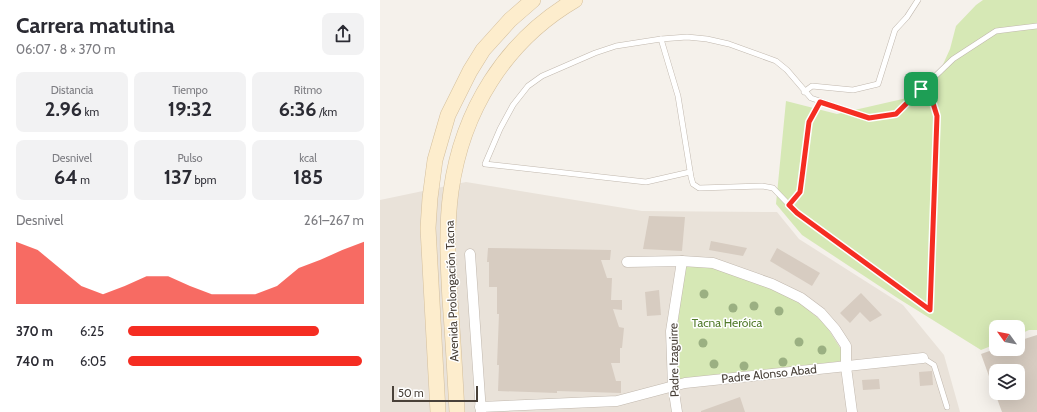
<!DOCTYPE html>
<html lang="es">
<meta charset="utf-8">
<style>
body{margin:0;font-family:Cabin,sans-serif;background:#f2f2f3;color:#2b2b33;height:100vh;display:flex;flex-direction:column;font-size:15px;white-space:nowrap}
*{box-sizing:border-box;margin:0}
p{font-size:13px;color:#7c7c81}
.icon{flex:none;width:22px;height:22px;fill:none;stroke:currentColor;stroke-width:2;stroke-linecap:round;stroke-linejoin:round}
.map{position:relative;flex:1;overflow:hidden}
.sheet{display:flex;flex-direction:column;background:#fff;width:380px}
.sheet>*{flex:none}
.needle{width:26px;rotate:303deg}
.controls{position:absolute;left:609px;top:320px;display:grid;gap:8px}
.controls a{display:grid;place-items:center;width:36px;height:36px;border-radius:8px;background:#fff;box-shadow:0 4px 16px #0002;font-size:20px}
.scale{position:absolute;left:12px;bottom:10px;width:86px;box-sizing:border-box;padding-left:4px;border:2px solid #494139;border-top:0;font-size:11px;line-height:14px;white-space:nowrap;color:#494139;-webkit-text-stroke:3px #fff;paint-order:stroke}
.pin{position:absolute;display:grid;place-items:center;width:34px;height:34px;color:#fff;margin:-17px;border-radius:8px;box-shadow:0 2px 6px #0006}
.round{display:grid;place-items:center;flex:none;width:42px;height:42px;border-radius:8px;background:#f2f2f3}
.summary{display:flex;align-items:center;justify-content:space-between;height:68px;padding:0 16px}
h1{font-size:22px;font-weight:800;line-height:30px}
.stats{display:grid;grid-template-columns:repeat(3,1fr);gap:6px;height:68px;padding:4px 16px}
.stats div{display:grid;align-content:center;border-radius:8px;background:#f2f2f3;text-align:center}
.stats b{font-size:20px;font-weight:800}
.stats small{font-size:11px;font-weight:400}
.stats p{font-size:11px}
.chart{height:112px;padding:8px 16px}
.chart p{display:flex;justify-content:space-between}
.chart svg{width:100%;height:72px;margin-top:4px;fill:#f52d22;opacity:.7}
ul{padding:0 16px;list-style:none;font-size:13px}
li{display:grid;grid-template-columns:64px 48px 1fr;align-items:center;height:30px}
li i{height:10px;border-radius:5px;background:#f52d22}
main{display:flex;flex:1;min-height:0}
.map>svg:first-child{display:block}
.residential{fill:#e9e2d9}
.green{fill:#d6e8b5}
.building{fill:#d7ccc1}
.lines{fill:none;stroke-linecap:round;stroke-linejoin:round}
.lane-casing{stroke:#c1b8ae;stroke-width:6}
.street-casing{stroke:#c1b8ae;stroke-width:11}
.secondary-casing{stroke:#d4bf9c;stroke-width:16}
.lane{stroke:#fff;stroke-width:5}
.street{stroke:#fff;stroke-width:10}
.secondary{stroke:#fdedcd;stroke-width:15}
.tree{fill:#9bb082}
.route-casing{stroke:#fff;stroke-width:8}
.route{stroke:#f52d22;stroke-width:5}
.labels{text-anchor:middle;stroke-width:3;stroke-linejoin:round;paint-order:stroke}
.street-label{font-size:12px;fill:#494139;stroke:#fff}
.park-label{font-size:12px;fill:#527b2c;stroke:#fff}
</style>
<main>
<section class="sheet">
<div class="summary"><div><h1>Carrera matutina</h1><p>06:07 · 8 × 370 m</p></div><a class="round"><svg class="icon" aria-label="share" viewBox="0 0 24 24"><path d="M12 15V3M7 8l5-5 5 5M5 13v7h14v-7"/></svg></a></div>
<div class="stats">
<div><p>Distancia</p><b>2.96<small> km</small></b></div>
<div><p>Tiempo</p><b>19:32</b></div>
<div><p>Ritmo</p><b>6:36<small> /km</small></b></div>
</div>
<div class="stats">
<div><p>Desnivel</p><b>64<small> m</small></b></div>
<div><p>Pulso</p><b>137<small> bpm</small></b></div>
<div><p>kcal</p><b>185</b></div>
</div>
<div class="chart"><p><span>Desnivel</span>261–267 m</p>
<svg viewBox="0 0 160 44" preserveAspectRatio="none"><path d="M0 44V6L10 11L20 22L30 33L40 38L50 33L60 27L70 27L80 33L90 38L100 38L110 38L120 33L130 22L140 17L150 11L160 6V44z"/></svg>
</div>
<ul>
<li><b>370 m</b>6:25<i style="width:81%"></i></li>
<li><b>740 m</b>6:05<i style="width:99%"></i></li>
</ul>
</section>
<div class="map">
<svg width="657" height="412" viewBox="0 0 657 412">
<rect width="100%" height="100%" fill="#f5f1eb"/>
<path class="residential" d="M86,182l176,29 135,1 22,27 104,66 41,50 16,57h-580v-212z"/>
<g class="green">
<path d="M603,0h54v330h-8l-11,5v-8h-22v17l-15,6 -82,-51 -97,-64 -26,-31 10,-103 51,13 70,-16 33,-27 10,-22 6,-23 20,-21z"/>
<path d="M305,265l28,2 58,21 30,16 24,20 17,27 1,10 -166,19v-50z"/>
</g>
<g class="building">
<path d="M269,216l36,1 -3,34 -39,-2z"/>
<path d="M331,241l36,7 -4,8 -34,-6z"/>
<path d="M108,248l123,2 -1,10h-9l6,18h5l-1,22h11v10l-9,-1 6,18 5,1 -2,20h-2v15h-9l5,18h5v12l-64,-2v2l-59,-2 1,-26h-2l2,-51h-2v-27h-8v-25h-2z"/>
<path d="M397,248l43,25 -8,13 -42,-25z"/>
<path d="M279,290l2,25 -14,1 -2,-24z"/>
<path d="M481,293l21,22 -12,7 -10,-10 -10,11 -10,-10z"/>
<path d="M657,335v77h-35l-7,-19h23v-22h-22v22h-1l-14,-39 14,-5h23v-8z"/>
<path d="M552,371l1,14 -13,1 -1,-14z"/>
<path d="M499,379l1,10 -17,1 -1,-10z"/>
<path d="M360,397l5,15h-44v-1z"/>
</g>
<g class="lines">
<defs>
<g id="lane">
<path d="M281,39l17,57 13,81 2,7 6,4 63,-2 11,2 24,25 133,97"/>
<path d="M541,89l11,11 5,16 -7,194"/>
<path d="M424,92l8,-6 41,4 25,-6 17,-54 12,-13 11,-17"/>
<path d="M310,172l-44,10 -161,-18 15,-35 13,-24 15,-19 14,-10 53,-23 21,-7 45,-7 26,-2 20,2 22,5 47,17 11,9 24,28 58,20 27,-4 57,-55 43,-28 41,-5"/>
<path d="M409,205l11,-13 3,-15 6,-55 10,-20"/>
<path d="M543,358l11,7 13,42"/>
</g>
<g id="street">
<path d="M90,254l11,158"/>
<path d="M247,262l55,-1 31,2 59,21 29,14 20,15 14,16 11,17v21l6,45"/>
<path d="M100,407l137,-6 68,-18 238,-25"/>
<path d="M297,412l-4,-26 -2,-55 11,-70"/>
</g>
<g id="secondary">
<path d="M58,412l-10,-184 2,-30 5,-38 13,-45 22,-44 13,-21 27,-30 23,-20"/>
<path d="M77,412c-2,-37 -4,-75 -7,-112 -2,-36 -4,-73 1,-109 11,-80 54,-150 124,-191"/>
</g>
</defs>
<use href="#lane" class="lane-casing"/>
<use href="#street" class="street-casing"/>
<use href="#secondary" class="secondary-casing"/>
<use href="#lane" class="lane"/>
<use href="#street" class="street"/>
<use href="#secondary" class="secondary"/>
</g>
<g class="tree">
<circle cx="324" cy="294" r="4.5"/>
<circle cx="374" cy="306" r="4.5"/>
<circle cx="353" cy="308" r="4.5"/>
<circle cx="399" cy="311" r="4.5"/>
<circle cx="419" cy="342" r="4.5"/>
<circle cx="323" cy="343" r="4.5"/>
<circle cx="442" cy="350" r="4.5"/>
<circle cx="403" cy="362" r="4.5"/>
<circle cx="334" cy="364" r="4.5"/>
<circle cx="364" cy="366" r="4.5"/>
</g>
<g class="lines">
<defs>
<path id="route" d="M541,89l11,11 5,16 -7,194 -133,-97 -8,-8 11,-13 2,-15 7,-55 11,-20 49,16 27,-4z"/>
</defs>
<use href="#route" class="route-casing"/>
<use href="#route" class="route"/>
</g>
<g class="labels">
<g class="street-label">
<text transform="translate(72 291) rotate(-92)" y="4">Avenida Prolongación Tacna</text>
<text transform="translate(294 360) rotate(-91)" y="4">Padre Izaguirre</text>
<text transform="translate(389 374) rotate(-6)" y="4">Padre Alonso Abad</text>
</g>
<g class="park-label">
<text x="347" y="327">Tacna Heróica</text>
</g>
</g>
</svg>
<div class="controls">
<a><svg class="needle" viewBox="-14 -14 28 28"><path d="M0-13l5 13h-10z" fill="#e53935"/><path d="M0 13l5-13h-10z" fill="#7c7c81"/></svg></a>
<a><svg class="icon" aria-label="layers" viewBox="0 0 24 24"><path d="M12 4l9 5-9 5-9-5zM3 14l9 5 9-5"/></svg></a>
</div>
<div class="scale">50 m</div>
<div class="pin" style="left:541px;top:89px;background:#1e9e55"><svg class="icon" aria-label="arrive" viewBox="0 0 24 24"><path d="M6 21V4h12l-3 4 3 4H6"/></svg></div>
</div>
</main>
